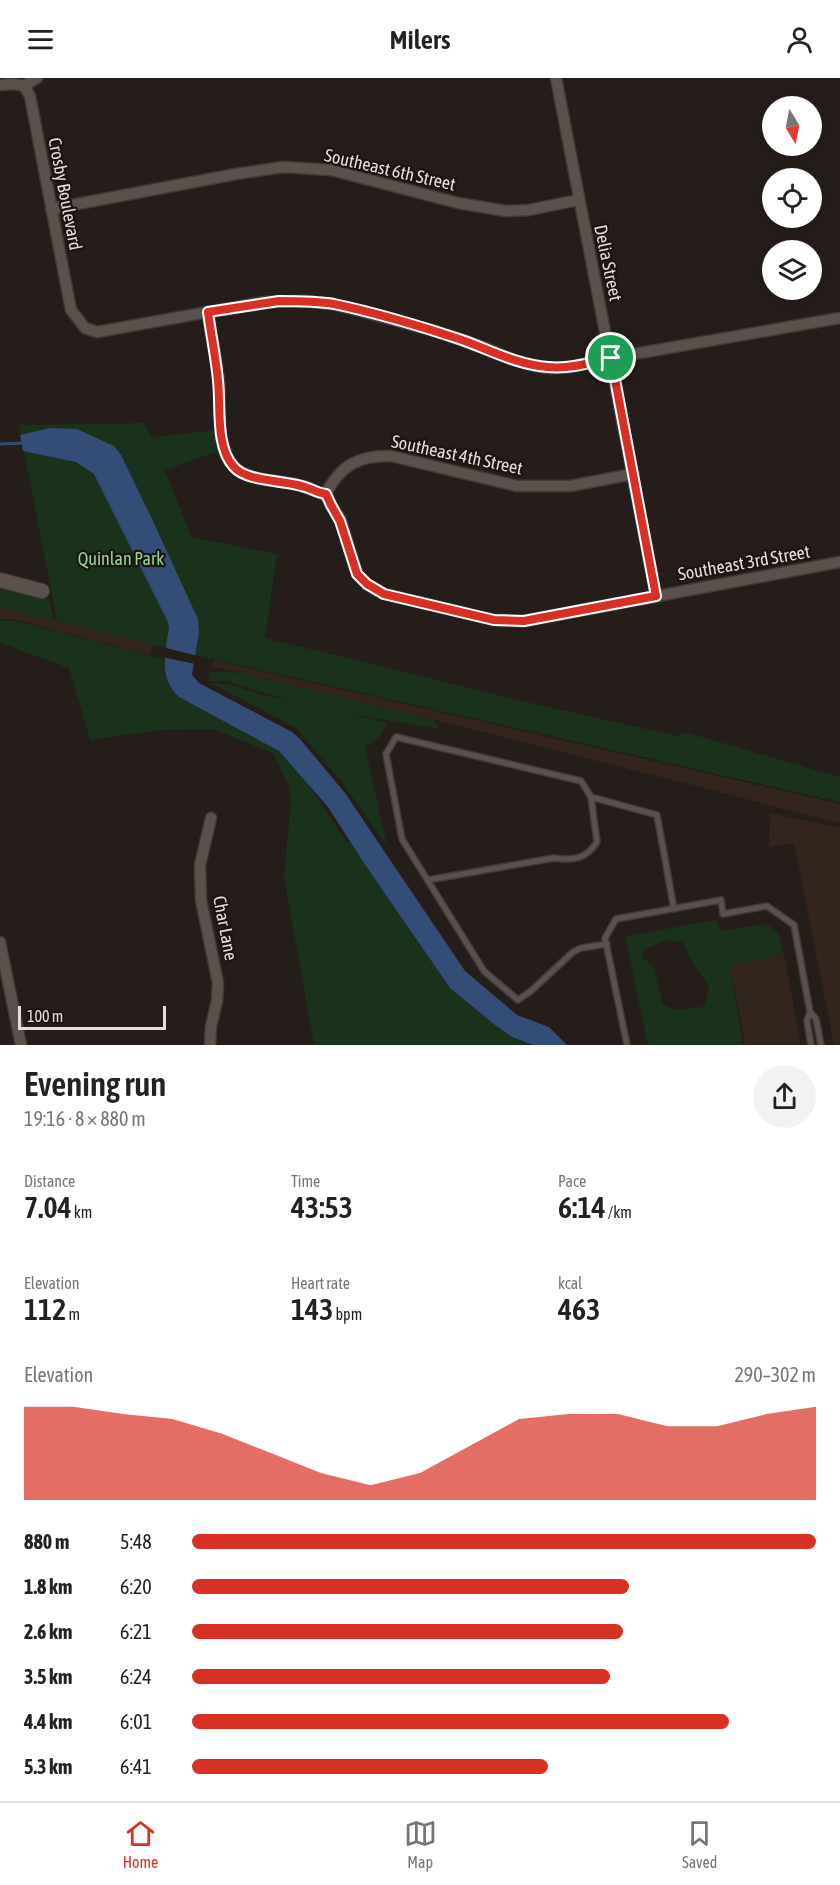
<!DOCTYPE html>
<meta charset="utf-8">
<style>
body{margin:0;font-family:"Asap Condensed",sans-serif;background:#f2f2f2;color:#222;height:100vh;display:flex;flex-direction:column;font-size:22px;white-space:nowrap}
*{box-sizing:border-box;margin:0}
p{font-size:20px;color:#767676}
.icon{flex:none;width:33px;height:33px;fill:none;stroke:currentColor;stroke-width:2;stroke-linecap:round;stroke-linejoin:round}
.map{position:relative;height:967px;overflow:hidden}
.drawer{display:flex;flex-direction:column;background:#fff;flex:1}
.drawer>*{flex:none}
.needle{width:39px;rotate:170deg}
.fabs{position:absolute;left:762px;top:18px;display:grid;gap:12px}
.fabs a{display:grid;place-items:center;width:60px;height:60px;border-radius:50%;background:#fff;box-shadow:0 3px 9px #0003;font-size:30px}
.scale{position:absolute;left:18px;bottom:15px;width:148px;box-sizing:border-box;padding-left:6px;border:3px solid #e4dedb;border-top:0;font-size:16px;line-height:21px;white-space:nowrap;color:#e4dedb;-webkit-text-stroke:4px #1b1410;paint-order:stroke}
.pin{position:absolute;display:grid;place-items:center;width:51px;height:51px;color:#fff;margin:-26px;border:3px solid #fff;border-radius:50%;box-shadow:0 2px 6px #0007}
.round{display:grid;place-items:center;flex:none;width:63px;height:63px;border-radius:32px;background:#f2f2f2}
.overview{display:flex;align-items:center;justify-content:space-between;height:102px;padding:0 24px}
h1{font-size:33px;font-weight:600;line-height:45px}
.stats{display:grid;grid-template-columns:repeat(3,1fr);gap:9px;height:102px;padding:6px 24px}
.stats div{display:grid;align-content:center}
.stats b{font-size:30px;font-weight:600}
.stats small{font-size:16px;font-weight:400}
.stats p{font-size:16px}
.chart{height:168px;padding:12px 24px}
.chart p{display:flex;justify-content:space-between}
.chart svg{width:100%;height:108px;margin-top:6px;fill:#d93025;opacity:.7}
ul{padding:0 24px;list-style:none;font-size:20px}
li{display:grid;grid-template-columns:96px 72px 1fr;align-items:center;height:45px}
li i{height:15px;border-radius:8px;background:#d93025}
header{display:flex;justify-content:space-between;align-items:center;height:78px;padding:0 24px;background:#fff;font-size:27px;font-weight:600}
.tab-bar{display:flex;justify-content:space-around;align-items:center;height:84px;border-top:2px solid #e0e0e0;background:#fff;font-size:16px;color:#767676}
.tab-bar a{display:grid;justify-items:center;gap:3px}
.tab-bar .selected{color:#d93025}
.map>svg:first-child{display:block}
.built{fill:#33251e}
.green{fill:#1a311b;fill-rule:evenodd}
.water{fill:#344d77}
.pier{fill:#251d19}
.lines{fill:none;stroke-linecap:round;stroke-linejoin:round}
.stream{stroke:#344d77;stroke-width:3}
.lane-casing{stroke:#413b38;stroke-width:8}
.street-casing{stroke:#413b38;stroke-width:13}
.secondary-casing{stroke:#413b38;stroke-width:16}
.lane{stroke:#5a514c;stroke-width:5}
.street{stroke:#5a514c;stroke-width:10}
.secondary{stroke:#5a514c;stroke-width:14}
.route-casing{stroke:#fff;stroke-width:12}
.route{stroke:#d93025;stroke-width:8}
.labels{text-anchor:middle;stroke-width:4.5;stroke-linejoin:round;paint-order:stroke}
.street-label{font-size:18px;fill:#e4dedb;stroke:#1b1410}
.park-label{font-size:18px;fill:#96d497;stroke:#1b1410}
</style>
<header><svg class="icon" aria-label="menu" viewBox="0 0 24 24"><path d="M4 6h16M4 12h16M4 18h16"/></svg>Milers<svg class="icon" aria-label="person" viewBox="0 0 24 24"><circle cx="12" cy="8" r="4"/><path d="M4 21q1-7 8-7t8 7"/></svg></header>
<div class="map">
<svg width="840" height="967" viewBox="0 0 840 967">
<rect width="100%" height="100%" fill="#251d19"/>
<g class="built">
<path d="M0,529l153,38 -3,10 -134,-35 -16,-1z"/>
<path d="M214,582l626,144v19l-400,-102 -197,-48 -31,-6z"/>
<path d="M770,735l70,15v217h-6l-40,-202 -25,4z"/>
<path d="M784,876l17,91h-56l-15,-80z"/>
</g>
<g class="green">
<path d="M144,345l8,14 65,-7 2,21 -54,19 26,67 86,17 -12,84 253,62 159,36 8,-4 155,45v25l-645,-147 -138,-34 -38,-196z"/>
<path d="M0,510l49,11 4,21 -53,-13z"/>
<path d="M0,542l16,1 148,38c-1,15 5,28 15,38l89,47c35,23 56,66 80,100l2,-3 100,147 45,37 17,12 21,8h-219l-30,-168 7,-78 -3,-15 -15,-31 -60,-24 -52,1 -71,10 -21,-72 -69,-25z"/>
<path d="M218,593l24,2 184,45 7,2 5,5v4l-89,-15 39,9 -10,15 -13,9 22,99 -46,-65 -45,-53 -85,-45 22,2 30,10 27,5 -66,-19h-15l-1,-8z"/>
<path d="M717,842l3,11 47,-7 11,8 5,22 -53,11 13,80h-95l-23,-109zM669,862l13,2c5,8 9,18 14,26 12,18 18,15 7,39 -16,2 -25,5 -40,-2l-9,-38 -12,-10 2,-8z"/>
</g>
<path class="water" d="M50,350l27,1 37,17 7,9 31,64 46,100 1,13 -7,43 7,8 93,49 8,7 45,54 120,178 52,44 32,12 18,18h-34l-21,-8 -17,-12 -45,-37 -84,-122 -38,-59 -49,-56 -100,-54c-21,-20 -14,-44 -10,-69l-1,-6 -74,-148 -18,-12 -53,-11 -3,-16z"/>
<path class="pier" d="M162,569l36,9 -2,8 -35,-7z"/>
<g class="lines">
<path class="stream" d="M0,366l25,-1"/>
<defs>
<g id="lane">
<path d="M591,719l66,18 17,94"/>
<path d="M428,802l126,-22c19,3 32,1 43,-16l-6,-45 -10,-16 -185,-44 -10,17 16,85 82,132 34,29 13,-9 42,-39 8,-4 26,-4"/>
<path d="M810,934l-3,9 4,24"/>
<path d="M627,967l-22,-107 11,-19 105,-19 2,14 44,-8 27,19 16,87 6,7 5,26"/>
</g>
<g id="street">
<path d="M556,0l100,518"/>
<path d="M0,7l14,-1 10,2 6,10 41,214 14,18 12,4 167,-30 40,-1 29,3 99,26 56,19 23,10 22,6 16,3 21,-1 41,-9 229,-40"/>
<path d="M24,8l13,-8"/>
<path d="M51,131l185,-35 47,-7 48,3 127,33 48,8 23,-1 49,-10"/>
<path d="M208,234c3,23 8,46 11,69 2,25 -4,66 15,86 13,15 52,13 71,20 7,2 13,6 21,7"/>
<path d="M326,416l5,11 10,16 16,53 10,10 17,10 110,26 30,1 316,-59"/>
<path d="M326,416c14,-29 34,-39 65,-38l126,30h53l63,-12"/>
<path d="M0,864l21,103"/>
<path d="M210,967l1,-19 6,-25 1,-18 -17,-83 -1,-35 11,-47"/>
</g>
<path id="secondary" d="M0,502l42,11"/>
</defs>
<use href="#lane" class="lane-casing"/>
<use href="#street" class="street-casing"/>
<use href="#secondary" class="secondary-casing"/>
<use href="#lane" class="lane"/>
<use href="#street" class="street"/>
<use href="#secondary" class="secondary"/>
</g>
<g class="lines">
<defs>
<path id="route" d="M279,223c18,0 37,0 55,3 43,9 86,22 128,36 28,10 56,25 86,27 22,2 42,-4 63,-9l45,238 -132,25 -30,-1 -110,-26 -17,-10 -10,-10 -17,-53 -9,-16 -5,-11c-8,-1 -14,-5 -21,-7 -20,-7 -58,-5 -71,-20 -19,-20 -13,-61 -16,-86 -2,-23 -7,-46 -10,-69z"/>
</defs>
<use href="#route" class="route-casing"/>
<use href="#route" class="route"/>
</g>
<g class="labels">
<g class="street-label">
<text transform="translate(390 92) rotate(13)" y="6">Southeast 6th Street</text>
<text transform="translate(65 116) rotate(79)" y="6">Crosby Boulevard</text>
<text transform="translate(608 185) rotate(78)" y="6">Delia Street</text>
<text transform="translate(457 377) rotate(12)" y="6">Southeast 4th Street</text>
<text transform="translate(744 485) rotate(-10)" y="6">Southeast 3rd Street</text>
<text transform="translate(225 850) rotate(79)" y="6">Char Lane</text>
</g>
<g class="park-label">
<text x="121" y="487">Quinlan Park</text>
</g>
</g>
</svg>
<div class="fabs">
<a><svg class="needle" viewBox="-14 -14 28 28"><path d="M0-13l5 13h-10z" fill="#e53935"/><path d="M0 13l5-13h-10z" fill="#767676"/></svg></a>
<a><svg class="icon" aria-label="locate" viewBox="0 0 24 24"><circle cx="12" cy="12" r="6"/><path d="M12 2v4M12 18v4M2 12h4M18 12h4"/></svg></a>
<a><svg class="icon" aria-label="layers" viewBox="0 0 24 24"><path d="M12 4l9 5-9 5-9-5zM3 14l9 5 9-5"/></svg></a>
</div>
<div class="scale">100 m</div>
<div class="pin" style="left:611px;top:280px;background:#1e9e55"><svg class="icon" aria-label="arrive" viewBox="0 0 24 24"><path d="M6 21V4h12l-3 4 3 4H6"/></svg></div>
</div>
<section class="drawer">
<div class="overview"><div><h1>Evening run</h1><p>19:16 · 8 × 880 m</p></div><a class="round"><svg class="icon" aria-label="share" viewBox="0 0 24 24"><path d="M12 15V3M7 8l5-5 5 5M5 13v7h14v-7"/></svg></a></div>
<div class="stats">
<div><p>Distance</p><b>7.04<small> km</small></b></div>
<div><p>Time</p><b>43:53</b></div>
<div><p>Pace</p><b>6:14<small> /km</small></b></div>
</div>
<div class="stats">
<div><p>Elevation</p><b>112<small> m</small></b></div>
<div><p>Heart rate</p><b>143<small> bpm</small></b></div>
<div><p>kcal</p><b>463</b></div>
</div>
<div class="chart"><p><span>Elevation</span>290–302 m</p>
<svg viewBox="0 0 160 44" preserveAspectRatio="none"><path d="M0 44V6L10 6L20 9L30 11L40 17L50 25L60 33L70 38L80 33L90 22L100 11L110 9L120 9L130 14L140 14L150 9L160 6V44z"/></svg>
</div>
<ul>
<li><b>880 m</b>5:48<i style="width:100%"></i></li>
<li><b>1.8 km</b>6:20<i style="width:70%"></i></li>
<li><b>2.6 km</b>6:21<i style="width:69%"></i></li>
<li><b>3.5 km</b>6:24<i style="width:67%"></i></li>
<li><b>4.4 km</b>6:01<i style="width:86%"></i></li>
<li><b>5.3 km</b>6:41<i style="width:57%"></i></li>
</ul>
</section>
<nav class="tab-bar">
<a class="selected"><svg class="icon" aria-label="home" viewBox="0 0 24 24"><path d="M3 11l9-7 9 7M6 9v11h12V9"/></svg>Home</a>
<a><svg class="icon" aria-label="map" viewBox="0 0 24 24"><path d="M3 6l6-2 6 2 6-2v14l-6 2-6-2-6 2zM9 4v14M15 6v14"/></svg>Map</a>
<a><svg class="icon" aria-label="saved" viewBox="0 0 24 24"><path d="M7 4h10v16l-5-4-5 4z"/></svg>Saved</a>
</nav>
